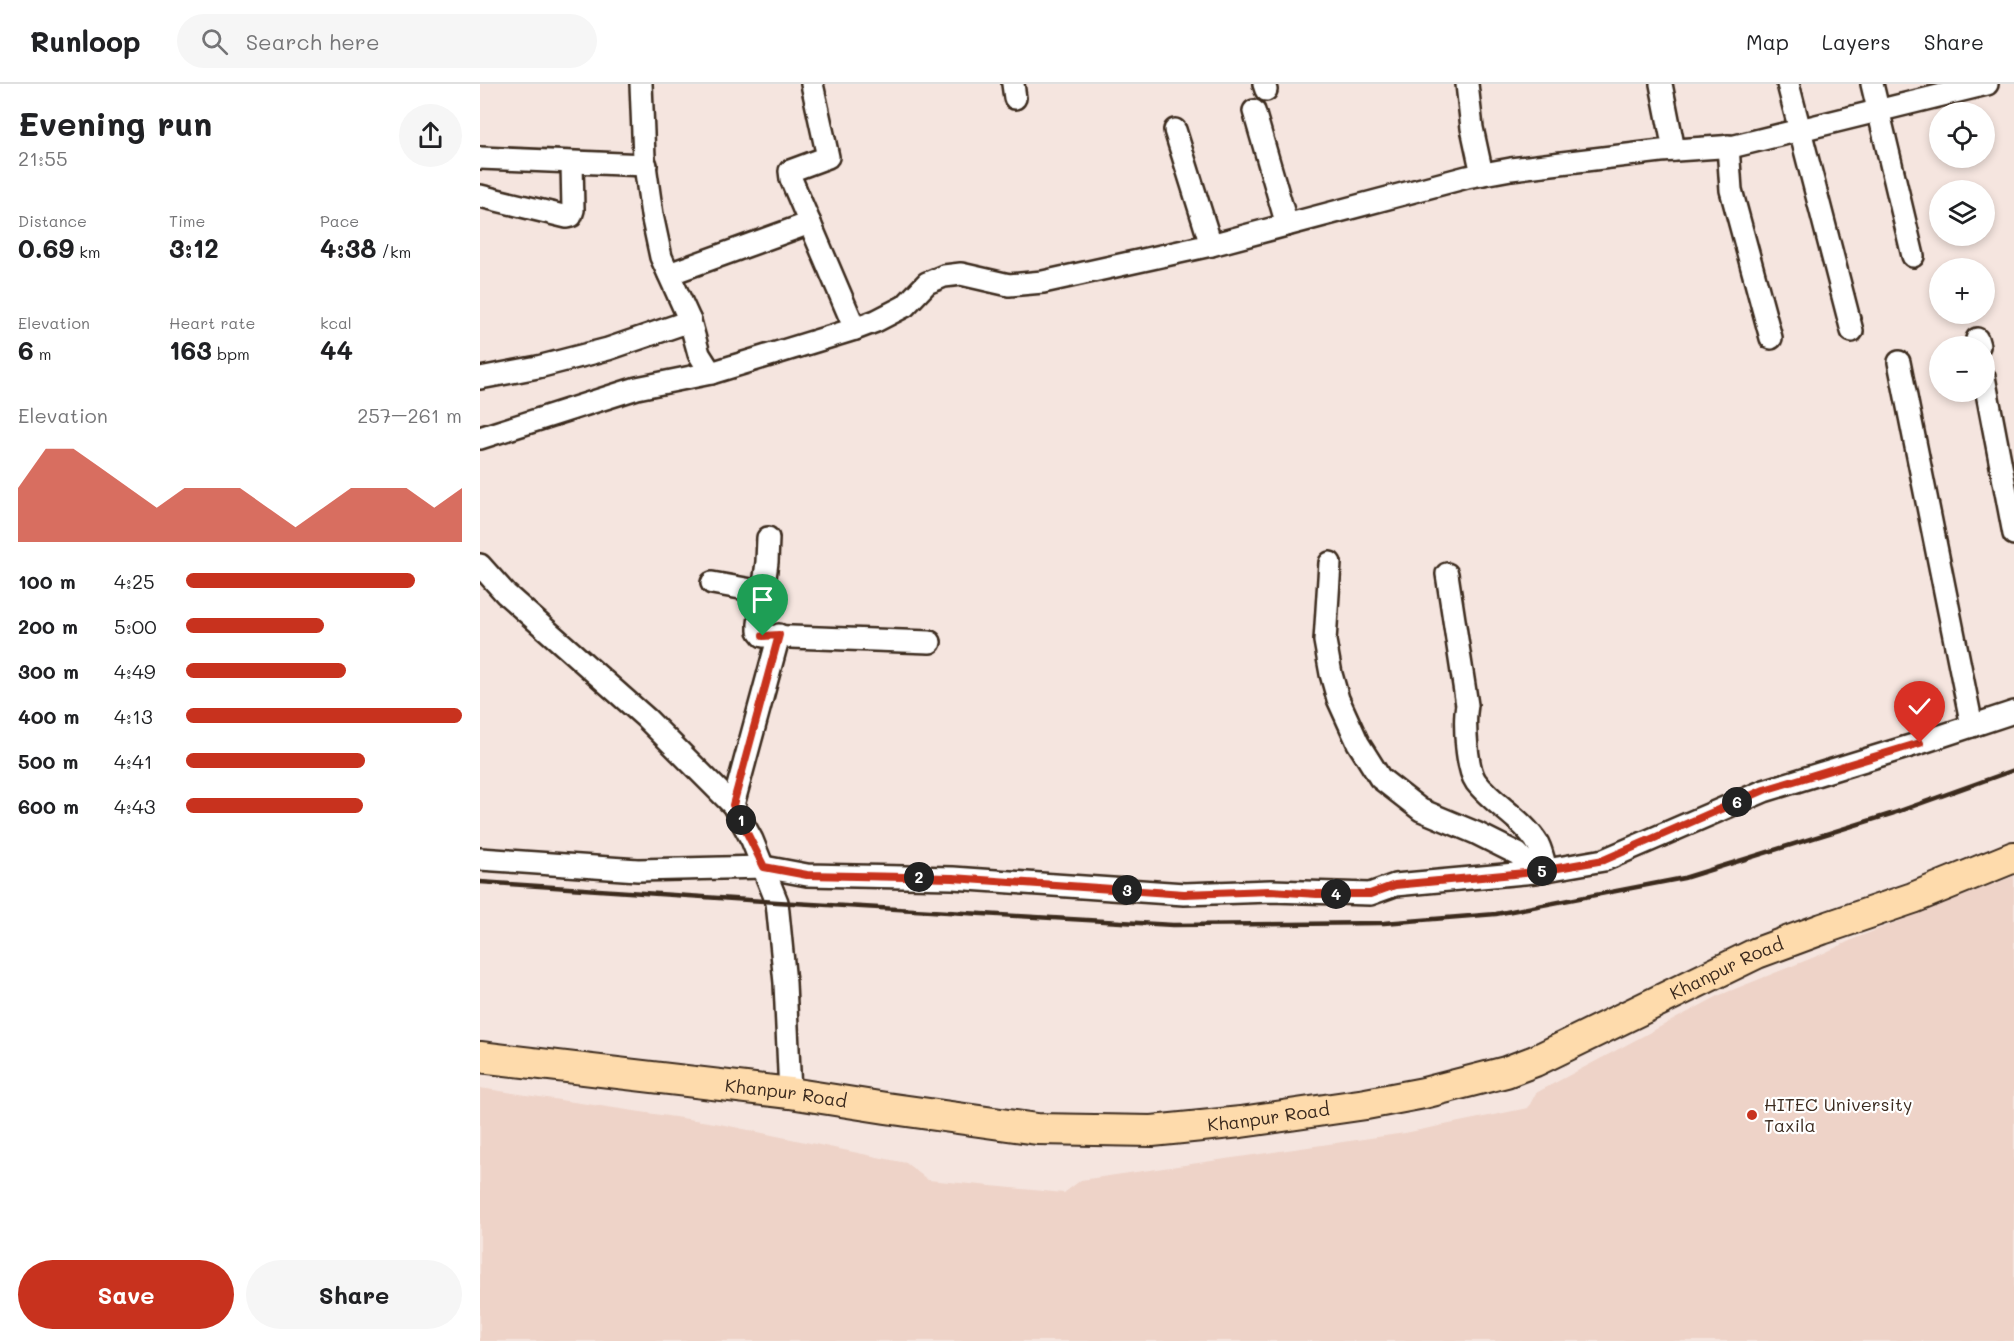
<!DOCTYPE html>
<meta charset="utf-8">
<style>
body{margin:0;font-family:Mali,sans-serif;background:#f6f6f6;color:#202124;height:100vh;display:flex;flex-direction:column;font-size:22px;white-space:nowrap}
*{box-sizing:border-box;margin:0}
p{font-size:20px;color:#757577}
.icon{flex:none;width:33px;height:33px;fill:none;stroke:currentColor;stroke-width:2;stroke-linecap:round;stroke-linejoin:round}
.map{position:relative;flex:1;overflow:hidden}
.panel{display:flex;flex-direction:column;background:#fff;width:480px}
.panel>*{flex:none}
.buttons{position:absolute;left:1449px;top:18px;display:grid;gap:12px}
.buttons a{display:grid;place-items:center;width:66px;height:66px;border-radius:50%;background:#fff;box-shadow:0 3px 9px #0003;font-size:30px}
.pin{position:absolute;display:grid;place-items:center;width:51px;height:51px;color:#fff;margin:-62px -26px;border-radius:50% 50% 50% 0;rotate:-45deg;box-shadow:0 0 6px #0007}
.pin .icon{rotate:45deg}
.km{position:absolute;width:30px;height:30px;margin:-15px;border-radius:50%;background:#222;color:#fff;font-size:16px;line-height:30px;text-align:center}
.round{display:grid;place-items:center;flex:none;width:63px;height:63px;border-radius:32px;background:#f6f6f6}
.head{display:flex;align-items:center;justify-content:space-between;height:102px;padding:0 18px}
h1{font-size:33px;font-weight:700;line-height:45px}
.figures{display:grid;grid-template-columns:repeat(3,1fr);gap:9px;height:102px;padding:6px 18px}
.figures div{display:grid;align-content:center}
.figures b{font-size:26px;font-weight:700}
.figures small{font-size:16px;font-weight:400}
.figures p{font-size:16px}
.chart{height:168px;padding:12px 18px}
.chart p{display:flex;justify-content:space-between}
.chart svg{width:100%;height:108px;margin-top:6px;fill:#c8321e;opacity:.7}
.cta{display:flex;gap:12px;margin-top:auto;padding:12px 18px}
.cta a{flex:1;height:69px;border-radius:36px;background:#c8321e;color:#fff;font-size:24px;font-weight:700;line-height:69px;text-align:center}
.cta a+a{background:#f6f6f6;color:#202124}
ul{padding:0 18px;list-style:none;font-size:20px}
li{display:grid;grid-template-columns:96px 72px 1fr;align-items:center;height:45px}
li i{height:15px;border-radius:8px;background:#c8321e}
header{display:flex;align-items:center;gap:36px;box-sizing:border-box;height:84px;padding:0 30px;background:#fff;border-bottom:2px solid #e0e0e0}
header strong{font-size:28px}
nav{display:flex;gap:33px;margin-inline-start:auto;font-size:21px}
.search{width:420px;height:54px;background:#f6f6f6;display:flex;align-items:center;gap:15px;box-sizing:border-box;padding:0 21px;border-radius:33px;color:#757577;font-size:22px}
main{display:flex;flex:1;min-height:0}
.map>svg:first-child{display:block}
.built{fill:#eed3c8}
.lines{fill:none;stroke-linecap:round;stroke-linejoin:round}
.minor-casing{stroke:#3b2a1e;stroke-width:26}
.highway-casing{stroke:#3b2a1e;stroke-width:34}
.minor{stroke:#fff;stroke-width:21}
.highway{stroke:#fedbac;stroke-width:30}
.rail{stroke:#3b2a1e;stroke-width:4.5}
.route-casing{stroke:#fff;stroke-width:12}
.route{stroke:#c8321e;stroke-width:8}
.poi-dot{fill:#c8321e;stroke:#fff;stroke-width:2}
.labels{text-anchor:middle;stroke-width:4.5;stroke-linejoin:round;paint-order:stroke}
.street-label{font-size:18px;fill:#3b2a1e;stroke:#fff}
.poi-label{font-size:18px;fill:#3b2a1e;stroke:#fff;text-anchor:start}
</style>
<header>
<strong>Runloop</strong>
<div class="search"><svg class="icon" aria-label="search" viewBox="0 0 24 24"><circle cx="10" cy="10" r="6"/><path d="M15 15l6 6"/></svg>Search here</div>
<nav><a>Map</a><a>Layers</a><a>Share</a></nav>
</header>
<main>
<section class="panel">
<div class="head"><div><h1>Evening run</h1><p>21:55</p></div><a class="round"><svg class="icon" aria-label="share" viewBox="0 0 24 24"><path d="M12 15V3M7 8l5-5 5 5M5 13v7h14v-7"/></svg></a></div>
<div class="figures">
<div><p>Distance</p><b>0.69<small> km</small></b></div>
<div><p>Time</p><b>3:12</b></div>
<div><p>Pace</p><b>4:38<small> /km</small></b></div>
</div>
<div class="figures">
<div><p>Elevation</p><b>6<small> m</small></b></div>
<div><p>Heart rate</p><b>163<small> bpm</small></b></div>
<div><p>kcal</p><b>44</b></div>
</div>
<div class="chart"><p><span>Elevation</span>257–261 m</p>
<svg viewBox="0 0 160 44" preserveAspectRatio="none"><path d="M0 44V22L10 6L20 6L30 14L40 22L50 30L60 22L70 22L80 22L90 30L100 38L110 30L120 22L130 22L140 22L150 30L160 22V44z"/></svg>
</div>
<ul>
<li><b>100 m</b>4:25<i style="width:83%"></i></li>
<li><b>200 m</b>5:00<i style="width:50%"></i></li>
<li><b>300 m</b>4:49<i style="width:58%"></i></li>
<li><b>400 m</b>4:13<i style="width:100%"></i></li>
<li><b>500 m</b>4:41<i style="width:65%"></i></li>
<li><b>600 m</b>4:43<i style="width:64%"></i></li>
</ul>
<div class="cta"><a>Save</a><a>Share</a></div>
</section>
<div class="map">
<svg width="1534" height="1257" viewBox="0 0 1534 1257">
<rect width="100%" height="100%" fill="#f5e5df"/>
<filter id="ink" filterUnits="userSpaceOnUse"><feTurbulence type="fractalNoise" baseFrequency=".0167" numOctaves="2"/><feDisplacementMap in="SourceGraphic" scale="12" xChannelSelector="R" yChannelSelector="G"/><feConvolveMatrix kernelMatrix="1 2 1 2 8 2 1 2 1" color-interpolation-filters="sRGB"/></filter>
<g filter="url(#ink)">
<path class="built" d="M1534,792v465h-1534v-253l235,35 191,40 22,17 136,13 17,-13 324,-47 123,-25 8,-15 184,-98 102,-41 34,-16z"/>
<g class="lines">
<defs>
<g id="minor">
<path d="M161,0l3,74 8,57 9,42 29,64 9,33 12,19"/>
<path d="M332,0l16,73 -38,14 1,8 64,150"/>
<path d="M533,0l2,14"/>
<path d="M784,0l2,6"/>
<path d="M987,0l5,44 10,46"/>
<path d="M1181,0l13,66"/>
<path d="M1308,0l64,247"/>
<path d="M1392,0l41,172"/>
<path d="M774,27l33,114"/>
<path d="M695,46l36,115"/>
<path d="M1248,62l3,44 40,148"/>
<path d="M0,74l166,7"/>
<path d="M0,112l87,21 4,-1 2,-6 -1,-47"/>
<path d="M189,190l141,-51"/>
<path d="M1497,255l2,7"/>
<path d="M1419,278l73,364"/>
<path d="M1504,293l30,157"/>
<path d="M0,294l58,-11 70,-18 82,-28"/>
<path d="M0,354l157,-50 74,-15 144,-44 21,-8 29,-15 22,-23 17,-7 17,-2 48,11 34,-3 168,-37 256,-68 44,-8 150,-18 74,-5 252,-62"/>
<path d="M288,454l-1,24 -8,62v7l4,5 167,6"/>
<path d="M850,479l-5,78 6,33 7,25 20,44 22,35 41,32 55,23 42,21 17,18"/>
<path d="M0,481l26,29 140,124 87,87 19,35 25,62 8,81 5,110"/>
<path d="M967,490l20,131c-3,16 -1,63 9,77 18,23 47,37 62,62 4,8 6,18 8,26"/>
<path d="M232,499l51,9"/>
<path d="M253,721l46,-170"/>
<path d="M0,775l158,11 126,-3 43,8 146,3 231,16 87,-3 99,3 25,-9 140,-13 69,-12 160,-69 156,-48 94,-31"/>
</g>
<g id="highway">
<path id="s1" d="M0,973l310,36 96,15 151,21 115,2 89,-9 125,-18 58,-11 82,-21 29,-11 222,-108 65,-24 91,-31 101,-41"/>
</g>
</defs>
<use href="#minor" class="minor-casing"/>
<use href="#highway" class="highway-casing"/>
<use href="#minor" class="minor"/>
<use href="#highway" class="highway"/>
<path class="rail" d="M0,798l297,20 396,23 211,-2 112,-9 188,-36 210,-65 120,-43"/>
</g>
</g>
<g class="lines" filter="url(#ink)">
<defs>
<path id="route" d="M283,552l16,-1 -46,170 31,62 43,8 146,3 231,16 87,-3 46,3h53l25,-9 140,-13 69,-12 160,-70 156,-47"/>
</defs>
<use href="#route" class="route-casing"/>
<use href="#route" class="route"/>
</g>
<circle class="poi-dot" cx="1272" cy="1031" r="6"/>
<g class="labels">
<g class="street-label">
<text dy="6" stroke="none"><textPath href="#s1" startOffset="1280">Khanpur Road</textPath></text>
<text dy="6" stroke="none"><textPath href="#s1" startOffset="308">Khanpur Road</textPath></text>
<text dy="6" stroke="none"><textPath href="#s1" startOffset="794">Khanpur Road</textPath></text>
</g>
<g class="poi-label">
<text x="1284" y="1027">HITEC University<tspan x="1284" dy="21">Taxila</tspan></text>
</g>
</g>
</svg>
<div class="buttons">
<a><svg class="icon" aria-label="locate" viewBox="0 0 24 24"><circle cx="12" cy="12" r="6"/><path d="M12 2v4M12 18v4M2 12h4M18 12h4"/></svg></a>
<a><svg class="icon" aria-label="layers" viewBox="0 0 24 24"><path d="M12 4l9 5-9 5-9-5zM3 14l9 5 9-5"/></svg></a>
<a>+</a>
<a>−</a>
</div>
<div class="pin" style="left:283px;top:552px;background:#1e9e55"><svg class="icon" aria-label="arrive" viewBox="0 0 24 24"><path d="M6 21V4h12l-3 4 3 4H6"/></svg></div>
<div class="pin" style="left:1440px;top:659px;background:#d93025"><svg class="icon" aria-label="check" viewBox="0 0 24 24"><path d="M5 12l5 5 9-10"/></svg></div>
<b class="km" style="left:261px;top:736px">1</b>
<b class="km" style="left:439px;top:793px">2</b>
<b class="km" style="left:647px;top:806px">3</b>
<b class="km" style="left:856px;top:810px">4</b>
<b class="km" style="left:1062px;top:787px">5</b>
<b class="km" style="left:1257px;top:718px">6</b>
</div>
</main>
